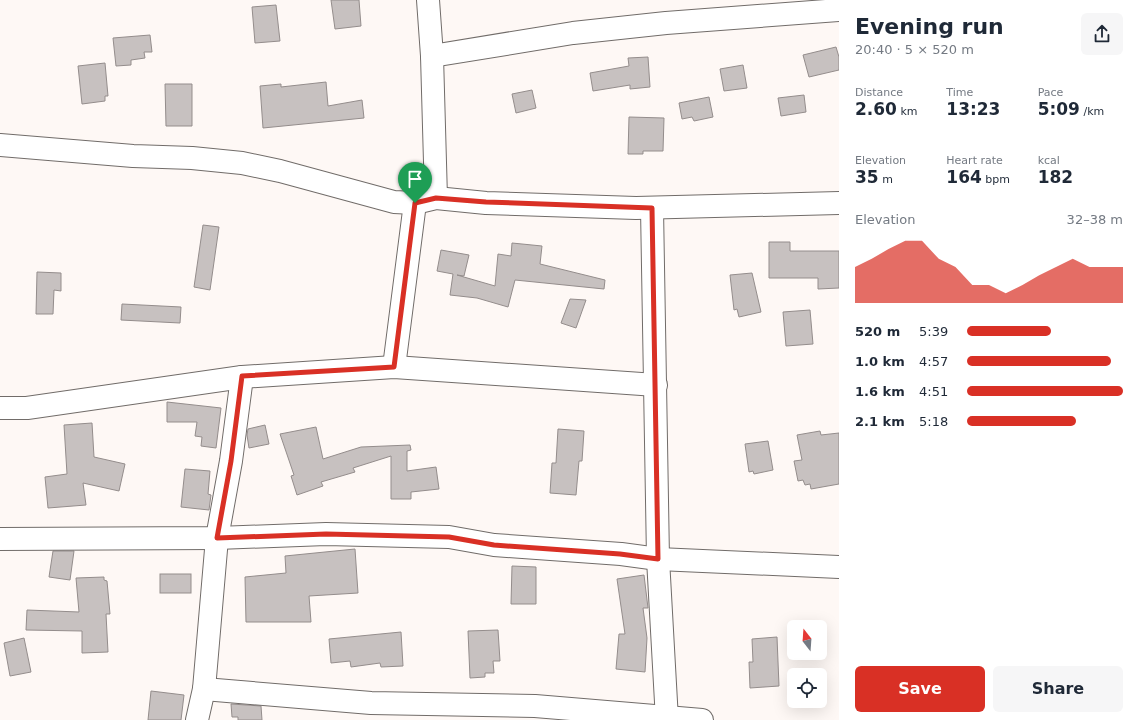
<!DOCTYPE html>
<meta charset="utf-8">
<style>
body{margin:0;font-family:"DejaVu Sans",sans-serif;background:#f6f6f7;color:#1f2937;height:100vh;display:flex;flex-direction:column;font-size:15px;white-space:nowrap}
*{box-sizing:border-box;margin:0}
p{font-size:13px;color:#747a83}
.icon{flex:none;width:22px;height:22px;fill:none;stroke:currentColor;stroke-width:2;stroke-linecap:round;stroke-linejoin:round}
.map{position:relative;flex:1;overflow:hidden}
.sheet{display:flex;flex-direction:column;background:#fff;width:300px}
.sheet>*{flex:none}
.needle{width:26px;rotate:343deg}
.controls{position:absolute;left:787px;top:620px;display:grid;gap:8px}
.controls a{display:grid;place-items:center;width:40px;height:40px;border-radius:6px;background:#fff;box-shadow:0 4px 16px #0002;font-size:20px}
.pin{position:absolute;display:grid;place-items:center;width:34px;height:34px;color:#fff;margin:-41px -17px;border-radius:50% 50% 50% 0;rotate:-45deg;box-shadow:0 0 4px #0007}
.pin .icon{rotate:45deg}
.round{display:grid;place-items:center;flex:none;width:42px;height:42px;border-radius:6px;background:#f6f6f7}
.headline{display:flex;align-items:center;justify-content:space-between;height:68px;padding:0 16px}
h1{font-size:22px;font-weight:600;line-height:30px}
.stats{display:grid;grid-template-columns:repeat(3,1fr);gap:6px;height:68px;padding:4px 16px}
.stats div{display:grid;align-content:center}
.stats b{font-size:17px;font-weight:600}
.stats small{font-size:11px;font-weight:400}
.stats p{font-size:11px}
.chart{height:112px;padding:8px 16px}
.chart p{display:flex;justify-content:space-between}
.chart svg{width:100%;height:72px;margin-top:4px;fill:#d93025;opacity:.7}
.action{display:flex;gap:8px;margin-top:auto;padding:8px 16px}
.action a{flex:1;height:46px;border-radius:6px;background:#d93025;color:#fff;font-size:16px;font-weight:600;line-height:46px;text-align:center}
.action a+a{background:#f6f6f7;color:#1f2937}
ul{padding:0 16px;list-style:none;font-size:13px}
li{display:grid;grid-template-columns:64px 48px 1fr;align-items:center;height:30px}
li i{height:10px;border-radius:5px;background:#d93025}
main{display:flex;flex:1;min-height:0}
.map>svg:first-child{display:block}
.building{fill:#c7c1c0;stroke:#948d8c}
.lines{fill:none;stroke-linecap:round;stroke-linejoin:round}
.minor-casing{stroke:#716c69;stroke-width:24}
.minor{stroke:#fff;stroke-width:22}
.route-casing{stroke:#fff;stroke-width:8}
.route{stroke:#d93025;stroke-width:5}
</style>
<main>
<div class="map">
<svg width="839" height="720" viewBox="0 0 839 720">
<rect width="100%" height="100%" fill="#fef8f5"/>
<g class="building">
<path d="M331,0h28l2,26 -26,3z"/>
<path d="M276,5l4,36 -25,2 -3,-36z"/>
<path d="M150,35l2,17h-8l1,6 -14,2v5l-15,1 -3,-28z"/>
<path d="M836,47l3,10v13l-30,7 -6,-22z"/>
<path d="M648,57l2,30 -20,2v-4l-37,6 -3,-18 39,-7 -1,-8z"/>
<path d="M105,63l3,33h-3v5l-23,3 -4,-38z"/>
<path d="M743,65l4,23 -23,3 -4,-22z"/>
<path d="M326,82l2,24 34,-6 2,18 -101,10 -3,-42 21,-2v3z"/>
<path d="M165,84h27v42h-26z"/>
<path d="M532,90l4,18 -20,5 -4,-19z"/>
<path d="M804,95l2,17 -25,4 -3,-18z"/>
<path d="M709,97l4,20 -19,4 -2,-4 -10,2 -3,-16z"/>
<path d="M629,117l35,1 -1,33h-20v3h-15z"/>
<path d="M203,225l16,2 -9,63 -16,-3z"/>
<path d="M769,242h21v9h49v37l-21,1v-11h-49z"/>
<path d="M512,243l30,3 -2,18 65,16 -1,9 -89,-9 -7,27 -31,-9 -27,-3 3,-21 -16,-3 4,-21 28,5 -5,21 -7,-1 38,11 3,-32 13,2z"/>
<path d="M37,272l24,1v18l-7,-1 -1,24h-17z"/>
<path d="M752,273l9,39 -22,5 -2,-8 -3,1 -4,-35z"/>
<path d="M570,299l16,1 -10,28 -15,-5z"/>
<path d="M122,304l59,3 -1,16 -59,-3z"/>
<path d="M810,310l3,34 -27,2 -3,-34z"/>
<path d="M167,402l54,6 -5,40 -15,-2 1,-9 -7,-1 2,-14h-30z"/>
<path d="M92,423l2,34 31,7 -6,27 -36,-8 3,22 -38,3 -3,-31 22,-3 -3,-49z"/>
<path d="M265,425l4,19 -20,4 -2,-13 1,-6z"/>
<path d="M316,427l7,32 38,-12 49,-2 1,5 -4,1v20l29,-4 3,22 -28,3v7h-20v-43l-38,12 2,4 -34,10 2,4 -26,9 -6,-19 3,-1 -14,-41z"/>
<path d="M558,429l26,2 -2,30h-3l-3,34 -26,-2 2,-30h4z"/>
<path d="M820,431l1,4 18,-2v51l-28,5 -1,-5 -5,1 -2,-5 -5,1 -4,-20 8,-1 -5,-25z"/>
<path d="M768,441l5,29 -19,4 -1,-3 -4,1 -4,-28z"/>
<path d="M185,469l25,2 -2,23 3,1 -2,15 -28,-3z"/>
<path d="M355,549l3,44 -49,3 2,26h-65l-1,-45 41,-4 -1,-17z"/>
<path d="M53,551h21l-4,29 -21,-3z"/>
<path d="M512,566l24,1v37h-25z"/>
<rect x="160" y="574" width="31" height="19"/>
<path d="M644,575l4,33h-5l4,30 -2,34 -29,-3 3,-35h6l-8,-55z"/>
<path d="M104,577v3l3,1 3,33h-4l2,38 -26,1v-22l-56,-1 1,-20 52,2 -3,-34z"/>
<path d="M498,630l2,31h-7l1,12h-9v4l-15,1 -2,-47z"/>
<path d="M401,632l2,34 -22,1 -1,-4 -29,4 -1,-6 -19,2 -2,-24z"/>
<path d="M777,637l2,49 -29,2 -1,-26h4l-1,-23z"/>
<path d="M24,638l7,34 -21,4 -6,-33z"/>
<path d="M151,691l33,4 -3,25h-33z"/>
<path d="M231,704l30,2 1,14h-24v-3h-6z"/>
</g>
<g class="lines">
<defs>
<g id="minor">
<path d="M428,0l4,56 4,142"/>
<path d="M432,56l141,-23 93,-10 173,-13"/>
<path d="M0,145l133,11 59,2 50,5 38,8 114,31 21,1 21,-5 50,5 150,5 203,-5"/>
<path d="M652,208l6,351 9,161"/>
<path d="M394,367l21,-164"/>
<path d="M0,408h27l215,-31 152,-10 262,18"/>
<path d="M0,539l217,-1 109,-4 123,3 45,8 127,9 37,5 181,8"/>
<path d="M204,689l167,14 164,3 167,14"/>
<path d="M197,720l7,-31 13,-151 14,-77 11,-84"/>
</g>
</defs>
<use href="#minor" class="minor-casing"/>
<use href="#minor" class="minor"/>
</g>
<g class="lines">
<defs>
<path id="route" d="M436,198l50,4 166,6 6,351 -38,-5 -126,-9 -45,-8 -123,-3 -109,4 14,-77 11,-85 152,-9 21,-164z"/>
</defs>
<use href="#route" class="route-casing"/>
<use href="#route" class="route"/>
</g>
</svg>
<div class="controls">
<a><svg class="needle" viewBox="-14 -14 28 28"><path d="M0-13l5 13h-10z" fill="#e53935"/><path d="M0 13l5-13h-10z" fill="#747a83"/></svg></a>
<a><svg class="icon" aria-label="locate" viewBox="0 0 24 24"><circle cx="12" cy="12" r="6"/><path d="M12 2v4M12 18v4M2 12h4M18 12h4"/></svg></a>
</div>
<div class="pin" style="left:415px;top:203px;background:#1e9e55"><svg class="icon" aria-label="arrive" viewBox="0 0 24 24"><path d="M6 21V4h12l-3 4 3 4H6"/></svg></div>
</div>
<section class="sheet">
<div class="headline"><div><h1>Evening run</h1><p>20:40 · 5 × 520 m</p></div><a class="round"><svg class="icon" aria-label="share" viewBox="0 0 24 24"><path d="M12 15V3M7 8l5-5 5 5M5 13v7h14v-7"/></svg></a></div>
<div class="stats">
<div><p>Distance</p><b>2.60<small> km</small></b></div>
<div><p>Time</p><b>13:23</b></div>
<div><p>Pace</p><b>5:09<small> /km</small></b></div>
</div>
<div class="stats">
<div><p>Elevation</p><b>35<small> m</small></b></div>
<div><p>Heart rate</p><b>164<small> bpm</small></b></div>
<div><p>kcal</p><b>182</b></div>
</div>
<div class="chart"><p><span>Elevation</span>32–38 m</p>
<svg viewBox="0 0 160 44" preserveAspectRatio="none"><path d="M0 44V22L10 17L20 11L30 6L40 6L50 17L60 22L70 33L80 33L90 38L100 33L110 27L120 22L130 17L140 22L150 22L160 22V44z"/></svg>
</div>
<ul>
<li><b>520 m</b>5:39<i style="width:54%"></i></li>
<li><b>1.0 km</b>4:57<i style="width:92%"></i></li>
<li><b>1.6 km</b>4:51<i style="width:100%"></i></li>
<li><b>2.1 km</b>5:18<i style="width:70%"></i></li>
</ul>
<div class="action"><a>Save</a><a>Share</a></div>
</section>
</main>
